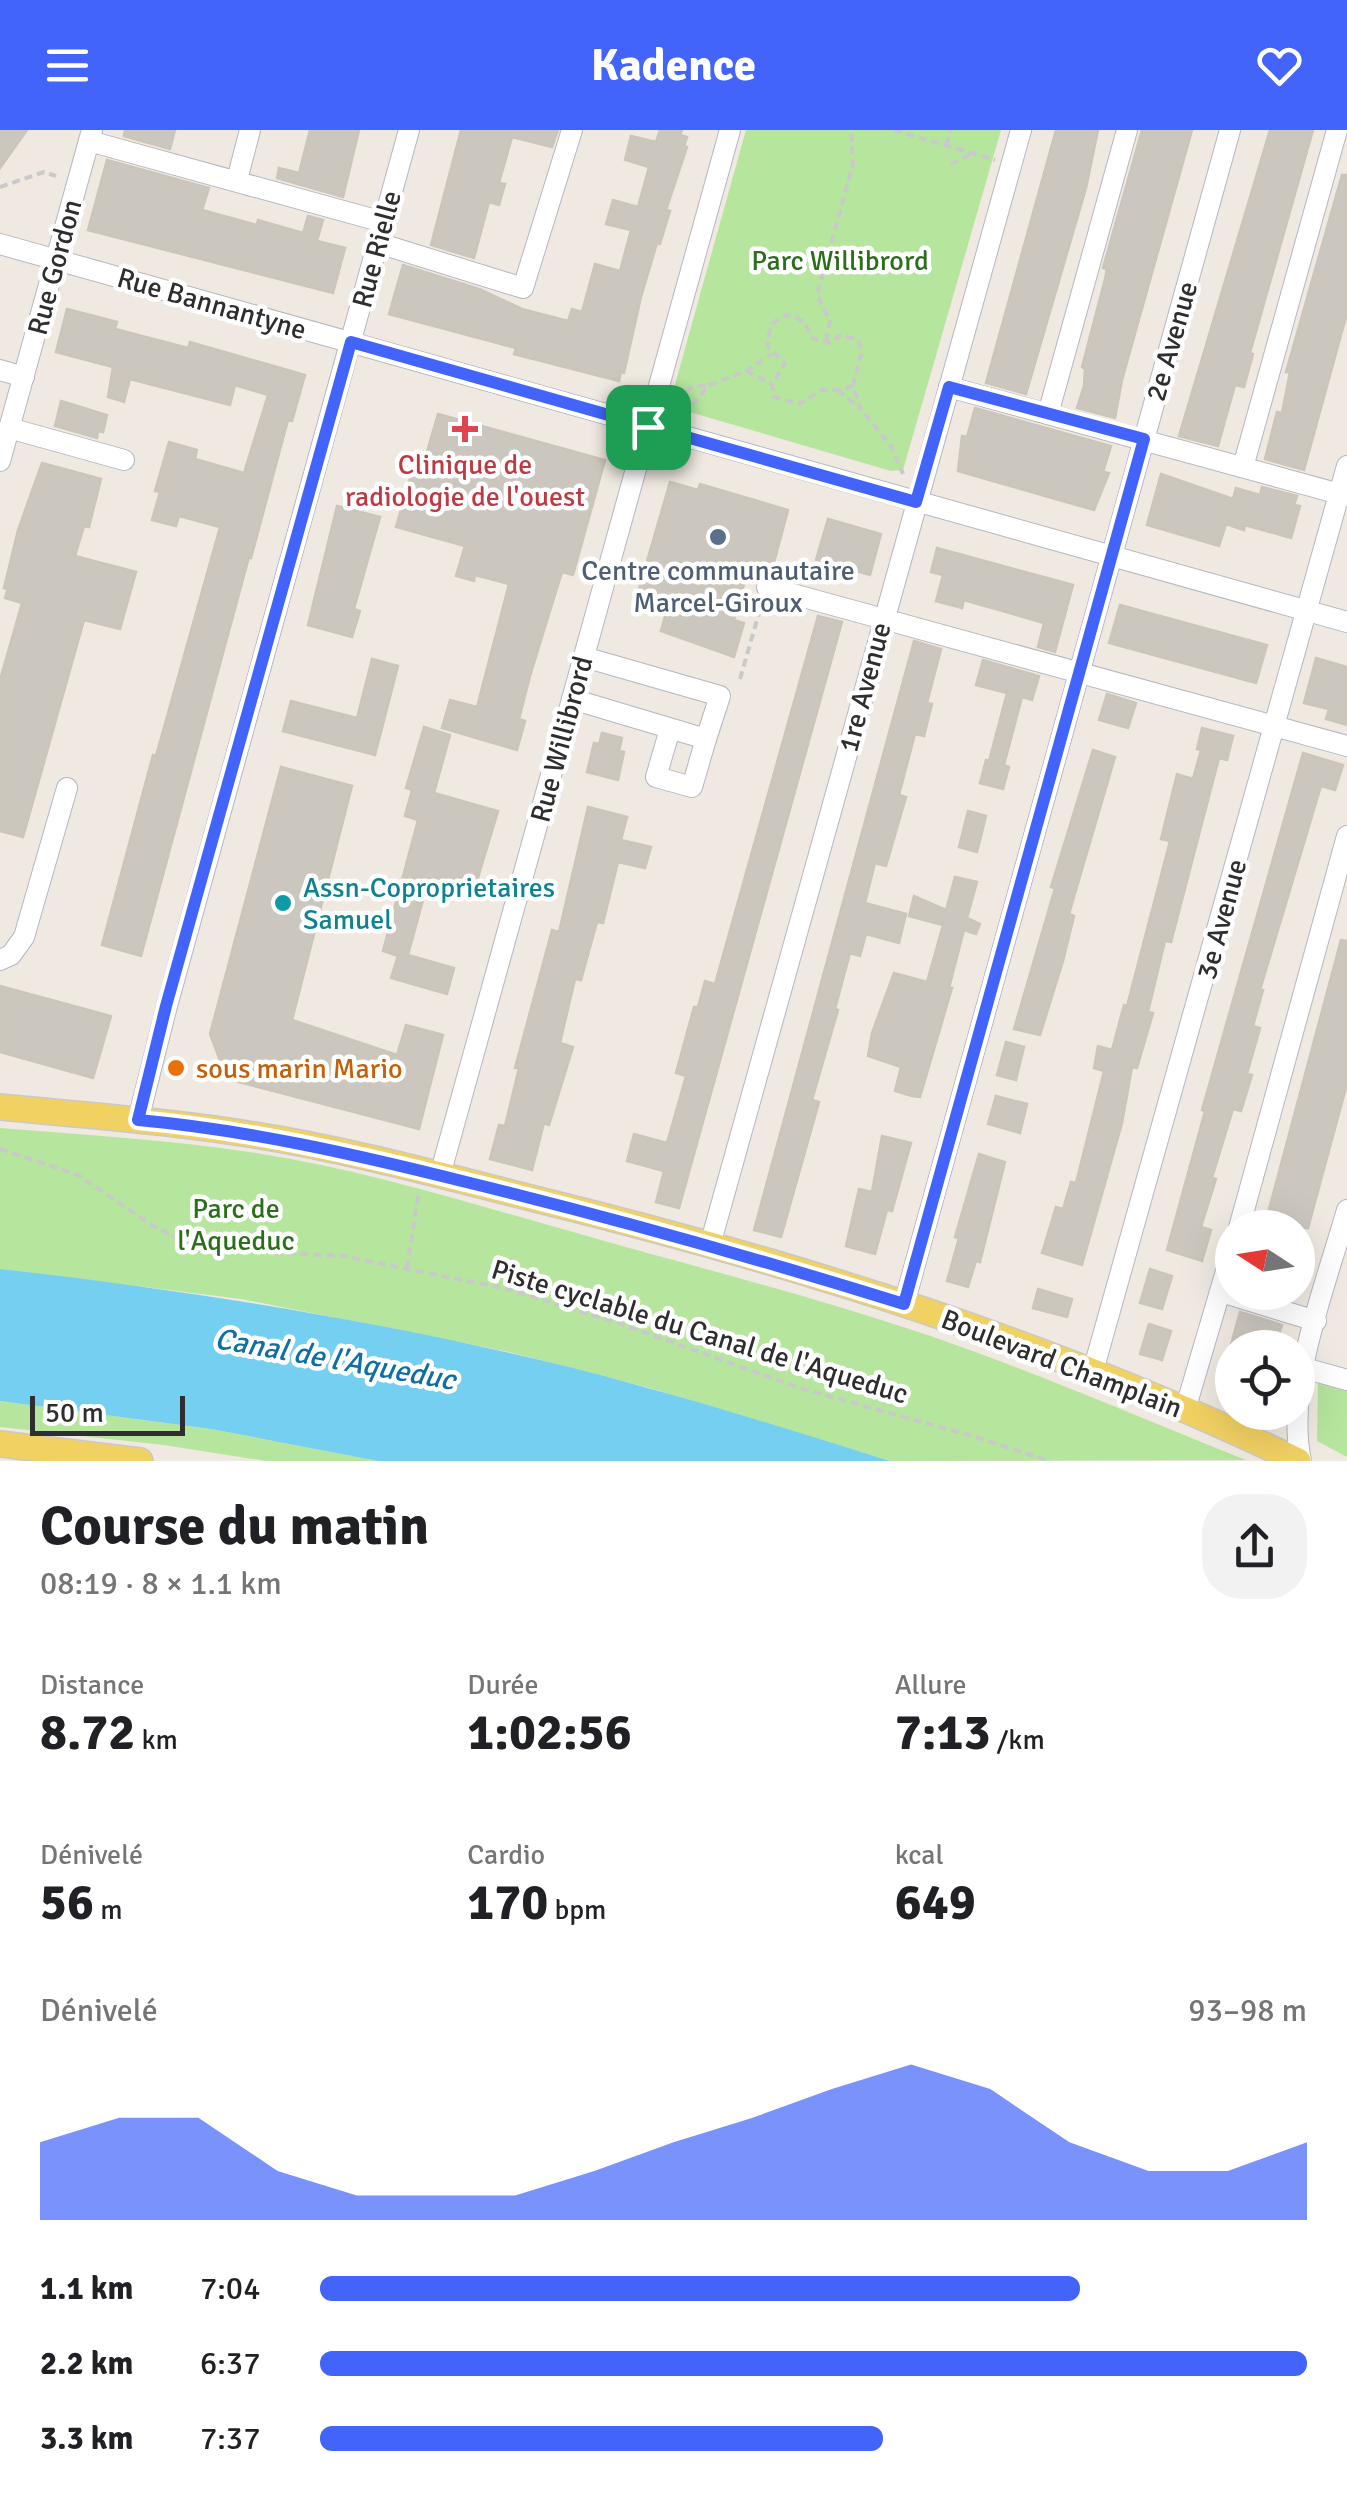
<!DOCTYPE html>
<html lang="fr">
<meta charset="utf-8">
<style>
body{margin:0;font-family:Signika,sans-serif;background:#f2f2f2;color:#202124;height:100vh;display:flex;flex-direction:column;font-size:38px;white-space:nowrap}
*{box-sizing:border-box;margin:0}
p{font-size:32px;color:#757577}
.icon{flex:none;width:55px;height:55px;fill:none;stroke:currentColor;stroke-width:2;stroke-linecap:round;stroke-linejoin:round}
.map{position:relative;height:1331px;overflow:hidden}
.panel{display:flex;flex-direction:column;background:#fff;flex:1}
.panel>*{flex:none}
.needle{width:65px;rotate:282deg}
.controls{position:absolute;left:1215px;top:1080px;display:grid;gap:20px}
.controls a{display:grid;place-items:center;width:100px;height:100px;border-radius:50%;background:#fff;box-shadow:0 10px 40px #0002;font-size:50px}
.scale{position:absolute;left:30px;bottom:25px;width:155px;box-sizing:border-box;padding-left:10px;border:5px solid #2e2e2e;border-top:0;font-size:28px;line-height:35px;white-space:nowrap;color:#2e2e2e;-webkit-text-stroke:8px #fff;paint-order:stroke}
.pin{position:absolute;display:grid;place-items:center;width:85px;height:85px;color:#fff;margin:-42px;border-radius:20px;box-shadow:0 5px 15px #0006}
.round{display:grid;place-items:center;flex:none;width:105px;height:105px;border-radius:40px;background:#f2f2f2}
.summary{display:flex;align-items:center;justify-content:space-between;height:170px;padding:0 40px}
h1{font-size:55px;font-weight:700;line-height:75px}
.figures{display:grid;grid-template-columns:repeat(3,1fr);gap:15px;height:170px;padding:10px 40px}
.figures div{display:grid;align-content:center}
.figures b{font-size:50px;font-weight:700}
.figures small{font-size:28px;font-weight:400}
.figures p{font-size:28px}
.chart{height:280px;padding:20px 40px}
.chart p{display:flex;justify-content:space-between}
.chart svg{width:100%;height:180px;margin-top:10px;fill:#4264fb;opacity:.7}
ul{padding:0 40px;list-style:none;font-size:32px}
li{display:grid;grid-template-columns:160px 120px 1fr;align-items:center;height:75px}
li i{height:25px;border-radius:12px;background:#4264fb}
header{display:flex;justify-content:space-between;align-items:center;height:130px;padding:0 40px;background:#4264fb;color:#fff;font-size:45px;font-weight:700}
.map>svg:first-child{display:block}
.green{fill:#b6e59e}
.water{fill:#75cff0}
.building{fill:#cbc7bf;stroke:#cbc5ba;stroke-width:2.5}
.lines{fill:none;stroke-linecap:round;stroke-linejoin:round}
.minor-casing{stroke:#b4b7c1;stroke-width:22}
.major-casing{stroke:#c9c9c9;stroke-width:28}
.path{stroke:#c9c9c9;stroke-width:4;stroke-dasharray:8 5;stroke-linecap:butt}
.minor{stroke:#fff;stroke-width:20}
.major{stroke:#f2d163;stroke-width:25}
.route-casing{stroke:#fff;stroke-width:20}
.route{stroke:#4264fb;stroke-width:12}
.health-dot{fill:#e0444e;stroke:#fff;stroke-width:4}
.service-dot{fill:#5c6f8a;stroke:#fff;stroke-width:4}
.culture-dot{fill:#0f9aa8;stroke:#fff;stroke-width:4}
.food-dot{fill:#e8710a;stroke:#fff;stroke-width:4}
.labels{text-anchor:middle;stroke-width:9;stroke-linejoin:round;paint-order:stroke}
.street-label{font-size:28px;fill:#2e2e2e;stroke:#fff}
.park-label{font-size:28px;fill:#2c6e1b;stroke:#fff}
.health-label{font-size:28px;fill:#be3a42;stroke:#fff}
.service-label{font-size:28px;fill:#4e5e75;stroke:#fff}
.culture-label{font-size:28px;fill:#0d838f;stroke:#fff;text-anchor:start}
.food-label{font-size:28px;fill:#c56008;stroke:#fff;text-anchor:start}
.water-label{font-size:30px;font-style:italic;fill:#0d6fa3;stroke:#fff}
</style>
<header><svg class="icon" aria-label="menu" viewBox="0 0 24 24"><path d="M4 6h16M4 12h16M4 18h16"/></svg>Kadence<svg class="icon" aria-label="heart" viewBox="0 0 24 24"><path d="M12 20l-8-8c-3-5 5-10 8-4 3-6 11-1 8 4z"/></svg></header>
<div class="map">
<svg width="1347" height="1331" viewBox="0 0 1347 1331">
<rect width="100%" height="100%" fill="#efe9e1"/>
<g class="green">
<path d="M746,0h255l-98,340 -12,1 -222,-65z"/>
<path d="M0,998c85,7 172,12 256,25 112,17 222,53 331,83 105,30 209,56 313,90 118,38 231,88 346,134l-356,1 -240,-73 -141,-36 -268,-53 -241,-30z"/>
<path d="M1318,1250l29,8v69l-30,-16z"/>
<path d="M0,1271l211,28 167,32h-112l-102,-16 -164,-18z"/>
</g>
<path class="water" d="M0,1139c172,19 341,46 510,84 129,29 255,69 380,108h-512l-167,-32 -211,-28z"/>
<g class="building">
<path d="M0,0h27l-27,38z"/>
<path d="M125,0h50l-5,19 -46,-13z"/>
<path d="M310,0h49l-16,67 -66,-19 2,-10 20,5z"/>
<path d="M461,0h97l-6,17 -40,-10 -13,46 6,1 -6,21 -10,-3 -15,56 -43,-13z"/>
<path d="M660,0h22l-2,5 7,2 -3,9 3,1 -21,63 4,1 -10,33 -3,-1 -16,54 -17,76 -3,-1 -2,9 -105,-27 2,-6 -127,-34 14,-49 76,24 43,20 46,12 4,-12 10,3 13,-48 25,7 11,-41 -25,-6 7,-24 25,7 11,-40 -24,-7 6,-24 25,6z"/>
<path d="M1056,0h42l-12,58 -60,206 -40,-11z"/>
<path d="M1142,0h50l-70,250 -7,38 -38,-10 7,-22 1,-17 -3,-2 23,-88 2,-10 -4,-1z"/>
<path d="M1270,0h43l-63,223 3,1 -9,33 -9,-2 -17,61 -39,-10z"/>
<path d="M107,30l102,28 -7,22 55,15 1,-5 45,13 5,-17 15,4 -6,21 28,7 -12,45 -245,-63z"/>
<path d="M1342,45h5v138l-43,157 -39,-11 12,-47 5,1 8,-41h-4z"/>
<path d="M67,179l50,13 -2,7 73,19 2,-6 115,33 -13,46 -4,-1 -37,138 -2,-1 -108,399 -39,-11 51,-190 3,1 64,-229 -41,-11 -3,10 -24,-6 8,-28 -5,-1 14,-49 28,8 -2,9 49,14 24,-78 -33,-10 -5,20 -100,-26 -6,23 -16,-5 5,-30 -57,-15z"/>
<path d="M61,271l46,14 -4,17 -5,-1 -1,7 -42,-12z"/>
<path d="M975,278l136,38 -8,26 6,1 -15,37 -136,-39 4,-35 5,1z"/>
<path d="M438,284l167,46 -32,115 -11,-3 -32,104 -11,43 6,2 -8,29 -75,-22 8,-28 27,7 32,-123 -34,-9 -1,6 -18,-5 9,-30 -69,-19 21,-74 9,2z"/>
<path d="M42,333l59,16 -12,48 -5,-1 -9,30 61,16 -16,57 -36,-9 -61,217 -23,-6v-151l22,-77 -17,-5 3,-9 -4,-1 14,-58z"/>
<path d="M1161,344l72,25 3,-11 24,7 2,-8 35,9 -3,9 6,1 -9,32 -46,-13 -1,5 -18,-6 -7,22 -72,-21z"/>
<path d="M670,352l28,8 2,-6 88,26 -16,60 -22,-6 -16,56 10,3 -10,34 -73,-26 9,-33 -31,-9z"/>
<path d="M337,376l43,11 -26,92 6,2 -8,26 -44,-12z"/>
<path d="M828,389l53,15 -11,41 -54,-15z"/>
<path d="M937,418l136,37 -18,67 -17,-5 6,-24 -80,-23 -2,8 -26,-7 7,-26 -12,-3z"/>
<path d="M1120,475l147,40 -11,38 -147,-40z"/>
<path d="M818,486l24,6 -163,586 -23,-6 8,-31 -37,-10 7,-27 33,9 19,-67 -10,-3 18,-66h4l7,-26 10,3z"/>
<path d="M914,511l27,8 -14,54 5,1 -8,32 -9,-2 -16,61 7,2 -20,69 -11,-3 -10,40 41,11 -7,29 -33,-9 -6,22 -10,-3 -15,56 3,1 -26,90 7,2 -38,135 -27,-7z"/>
<path d="M1316,528l31,9v58l-21,-6 3,-10 -25,-6z"/>
<path d="M372,529l26,7 -23,89 -92,-24 8,-30 66,17z"/>
<path d="M983,530l56,16 -7,24 -10,-3 -18,68 5,2 -6,22 -23,-6 6,-23 3,1 18,-68 -31,-8z"/>
<path d="M1107,564l29,9 -8,25 -29,-8z"/>
<path d="M424,597l26,8 -16,58 64,18 -24,80 -45,-13 -21,77 46,13 -7,26 -56,-16 7,-22 -15,-5 35,-131 -13,-4 7,-26 -6,-2z"/>
<path d="M1202,598l31,8 -6,24 -8,-2 -48,184 -6,-1 -17,71 5,1 -16,55 -5,-1 -10,56 -40,142 -40,-12 14,-46 7,2 8,-27 5,1 28,-112 -10,-3 4,-22 14,4 12,-45 3,1 43,-165 -9,-2 16,-65 16,5 8,-29 -4,-1z"/>
<path d="M602,603l20,5 -3,13 5,1 -6,28 -31,-8 7,-29 5,1z"/>
<path d="M1093,620l22,7 -46,157 5,2 -11,45 -23,74 -26,-6 41,-141 -4,-1z"/>
<path d="M1303,623l40,12 -8,25 -14,-4 -61,204h3l-10,36 7,2 -13,46 5,1 -11,36 -8,-2 -21,69 4,1 -15,48 10,3 -9,31 -35,-11 38,-139 -3,-1z"/>
<path d="M281,637l71,19 -60,234 105,35 9,-30 37,10 -24,94 -192,-50 -17,-45z"/>
<path d="M588,677l39,10 -6,23 30,7 -6,21 -27,-6 -15,61 -6,-1 -16,58 -6,-1 -15,64 13,4 -24,78 -5,-2 -12,47 -42,-11 9,-34 6,1 14,-58h-4l37,-138 7,2z"/>
<path d="M968,681l18,5 -9,36 -18,-5z"/>
<path d="M955,747l22,5 -10,36 13,6 -4,10 -12,-4 -15,58h3l-32,109 -8,-1 -17,-5 6,-24 -33,-11 4,-23 22,-60 33,9 16,-57 -34,-9 5,-20 32,14z"/>
<path d="M1341,810l6,1v143l-39,144h-44z"/>
<path d="M0,856l111,30 -18,62 -93,-26z"/>
<path d="M1006,912l18,5 -8,33 -19,-5z"/>
<path d="M996,966l31,8 -7,29 -32,-9z"/>
<path d="M882,1006l29,7 -19,68 -5,-1 -12,44 -29,-8 13,-57 13,3z"/>
<path d="M979,1024l26,8 -25,100 -4,-1 -8,26 -21,-6 12,-43 -4,-1z"/>
<path d="M1150,1139l22,7 -10,33 -22,-6z"/>
<path d="M1038,1159l34,10 -5,18 -34,-9z"/>
<path d="M1240,1182l42,13 -8,23h-44z"/>
<path d="M1149,1194l22,7 -9,29 -22,-6z"/>
</g>
<g class="lines">
<defs>
<g id="minor">
<path d="M89,11l294,81"/>
<path d="M237,50l13,-50"/>
<path d="M378,113l145,45 49,-158"/>
<path d="M0,114l1347,378"/>
<path d="M0,240l24,7"/>
<path d="M949,257l398,109"/>
<path d="M1048,284l79,-284"/>
<path d="M9,298l115,32"/>
<path d="M0,331l92,-331"/>
<path d="M1243,337l94,-337"/>
<path d="M767,457l580,159"/>
<path d="M584,527l136,39 -14,43"/>
<path d="M572,569l134,40 -14,48 -36,-10 14,-48"/>
<path d="M0,830l11,-5 13,-18 43,-149"/>
<path d="M138,990l29,-114 242,-876"/>
<path d="M440,1045l290,-1045"/>
<path d="M1239,1098l108,-392"/>
<path d="M710,1115l311,-1115"/>
<path d="M1221,1162l95,29"/>
<path d="M904,1174l326,-1174"/>
<path d="M1304,1238l43,12"/>
<path d="M1093,1241l254,-905"/>
<path d="M1185,1280l47,-159"/>
<path d="M1301,1331c-16,-77 25,-176 46,-251"/>
</g>
<g id="major">
<path d="M0,977c83,8 166,14 248,27 97,15 192,41 287,65 261,64 520,145 763,262"/>
<path d="M0,1314l140,17"/>
</g>
</defs>
<use href="#minor" class="minor-casing"/>
<use href="#major" class="major-casing"/>
<g class="path">
<path d="M894,0l101,30"/>
<path d="M946,15l5,-15"/>
<path d="M951,34l22,-11"/>
<path d="M0,57l44,-15 12,4"/>
<path d="M826,211l4,-20 -13,-26 36,-131 -2,-34"/>
<path d="M746,241l26,13"/>
<path d="M853,256l-15,4h-16l-23,14 -25,-7 -2,-13 13,-21 -17,-16c-2,-36 32,-44 44,-9l18,5 11,-8 17,5 4,11 -9,35 7,22 31,38 12,28"/>
<path d="M838,260l22,18"/>
<path d="M675,268l17,-11 16,-2"/>
<path d="M684,285l25,-30 37,-14 26,-17"/>
<path d="M740,549l21,-73"/>
<path d="M0,1019l78,26 75,51 32,16 42,8 116,6 164,33 108,33 188,67 173,48 73,24"/>
<path d="M407,1138l12,-77"/>
</g>
<use href="#minor" class="minor"/>
<use href="#major" class="major"/>
</g>
<g class="lines">
<defs>
<path id="route" d="M351,212l565,160 33,-115 195,52 -240,865c-145,-45 -290,-86 -438,-122 -108,-27 -217,-52 -328,-62l28,-114z"/>
</defs>
<use href="#route" class="route-casing"/>
<use href="#route" class="route"/>
</g>
<path class="health-dot" d="M460 284h10v10h10v10h-10v10h-10v-10h-10v-10h10z"/>
<circle class="service-dot" cx="718" cy="407" r="10"/>
<circle class="culture-dot" cx="283" cy="773" r="10"/>
<circle class="food-dot" cx="176" cy="938" r="10"/>
<g class="labels">
<g class="street-label">
<text transform="translate(376 119) rotate(-75)" y="10">Rue Rielle</text>
<text transform="translate(54 137) rotate(-75)" y="10">Rue Gordon</text>
<text transform="translate(212 173) rotate(16)" y="10">Rue Bannantyne</text>
<text transform="translate(1171 211) rotate(-74)" y="10">2e Avenue</text>
<text transform="translate(864 557) rotate(-75)" y="10">1re Avenue</text>
<text transform="translate(561 609) rotate(-75)" y="10">Rue Willibrord</text>
<text transform="translate(1221 789) rotate(-75)" y="10">3e Avenue</text>
<text transform="translate(700 1201) rotate(17)" y="10">Piste cyclable du Canal de l'Aqueduc</text>
<text transform="translate(1062 1233) rotate(21)" y="10">Boulevard Champlain</text>
</g>
<g class="park-label">
<text x="840" y="140">Parc Willibrord</text>
<text x="236" y="1088">Parc de<tspan x="236" dy="32">l'Aqueduc</tspan></text>
</g>
<g class="health-label">
<text x="465" y="344">Clinique de<tspan x="465" dy="32">radiologie de l'ouest</tspan></text>
</g>
<g class="service-label">
<text x="718" y="450">Centre communautaire<tspan x="718" dy="32">Marcel-Giroux</tspan></text>
</g>
<g class="culture-label">
<text x="303" y="767">Assn-Coproprietaires<tspan x="303" dy="32">Samuel</tspan></text>
</g>
<g class="food-label">
<text x="196" y="948">sous marin Mario</text>
</g>
<g class="water-label">
<text transform="translate(335 1229) rotate(10)" y="10">Canal de l'Aqueduc</text>
</g>
</g>
</svg>
<div class="controls">
<a><svg class="needle" viewBox="-14 -14 28 28"><path d="M0-13l5 13h-10z" fill="#e53935"/><path d="M0 13l5-13h-10z" fill="#757577"/></svg></a>
<a><svg class="icon" aria-label="locate" viewBox="0 0 24 24"><circle cx="12" cy="12" r="6"/><path d="M12 2v4M12 18v4M2 12h4M18 12h4"/></svg></a>
</div>
<div class="scale">50 m</div>
<div class="pin" style="left:648px;top:297px;background:#1e9e55"><svg class="icon" aria-label="arrive" viewBox="0 0 24 24"><path d="M6 21V4h12l-3 4 3 4H6"/></svg></div>
</div>
<section class="panel">
<div class="summary"><div><h1>Course du matin</h1><p>08:19 · 8 × 1.1 km</p></div><a class="round"><svg class="icon" aria-label="share" viewBox="0 0 24 24"><path d="M12 15V3M7 8l5-5 5 5M5 13v7h14v-7"/></svg></a></div>
<div class="figures">
<div><p>Distance</p><b>8.72<small> km</small></b></div>
<div><p>Durée</p><b>1:02:56</b></div>
<div><p>Allure</p><b>7:13<small> /km</small></b></div>
</div>
<div class="figures">
<div><p>Dénivelé</p><b>56<small> m</small></b></div>
<div><p>Cardio</p><b>170<small> bpm</small></b></div>
<div><p>kcal</p><b>649</b></div>
</div>
<div class="chart"><p><span>Dénivelé</span>93–98 m</p>
<svg viewBox="0 0 160 44" preserveAspectRatio="none"><path d="M0 44V25L10 19L20 19L30 32L40 38L50 38L60 38L70 32L80 25L90 19L100 12L110 6L120 12L130 25L140 32L150 32L160 25V44z"/></svg>
</div>
<ul>
<li><b>1.1 km</b>7:04<i style="width:77%"></i></li>
<li><b>2.2 km</b>6:37<i style="width:100%"></i></li>
<li><b>3.3 km</b>7:37<i style="width:57%"></i></li>
</ul>
</section>
